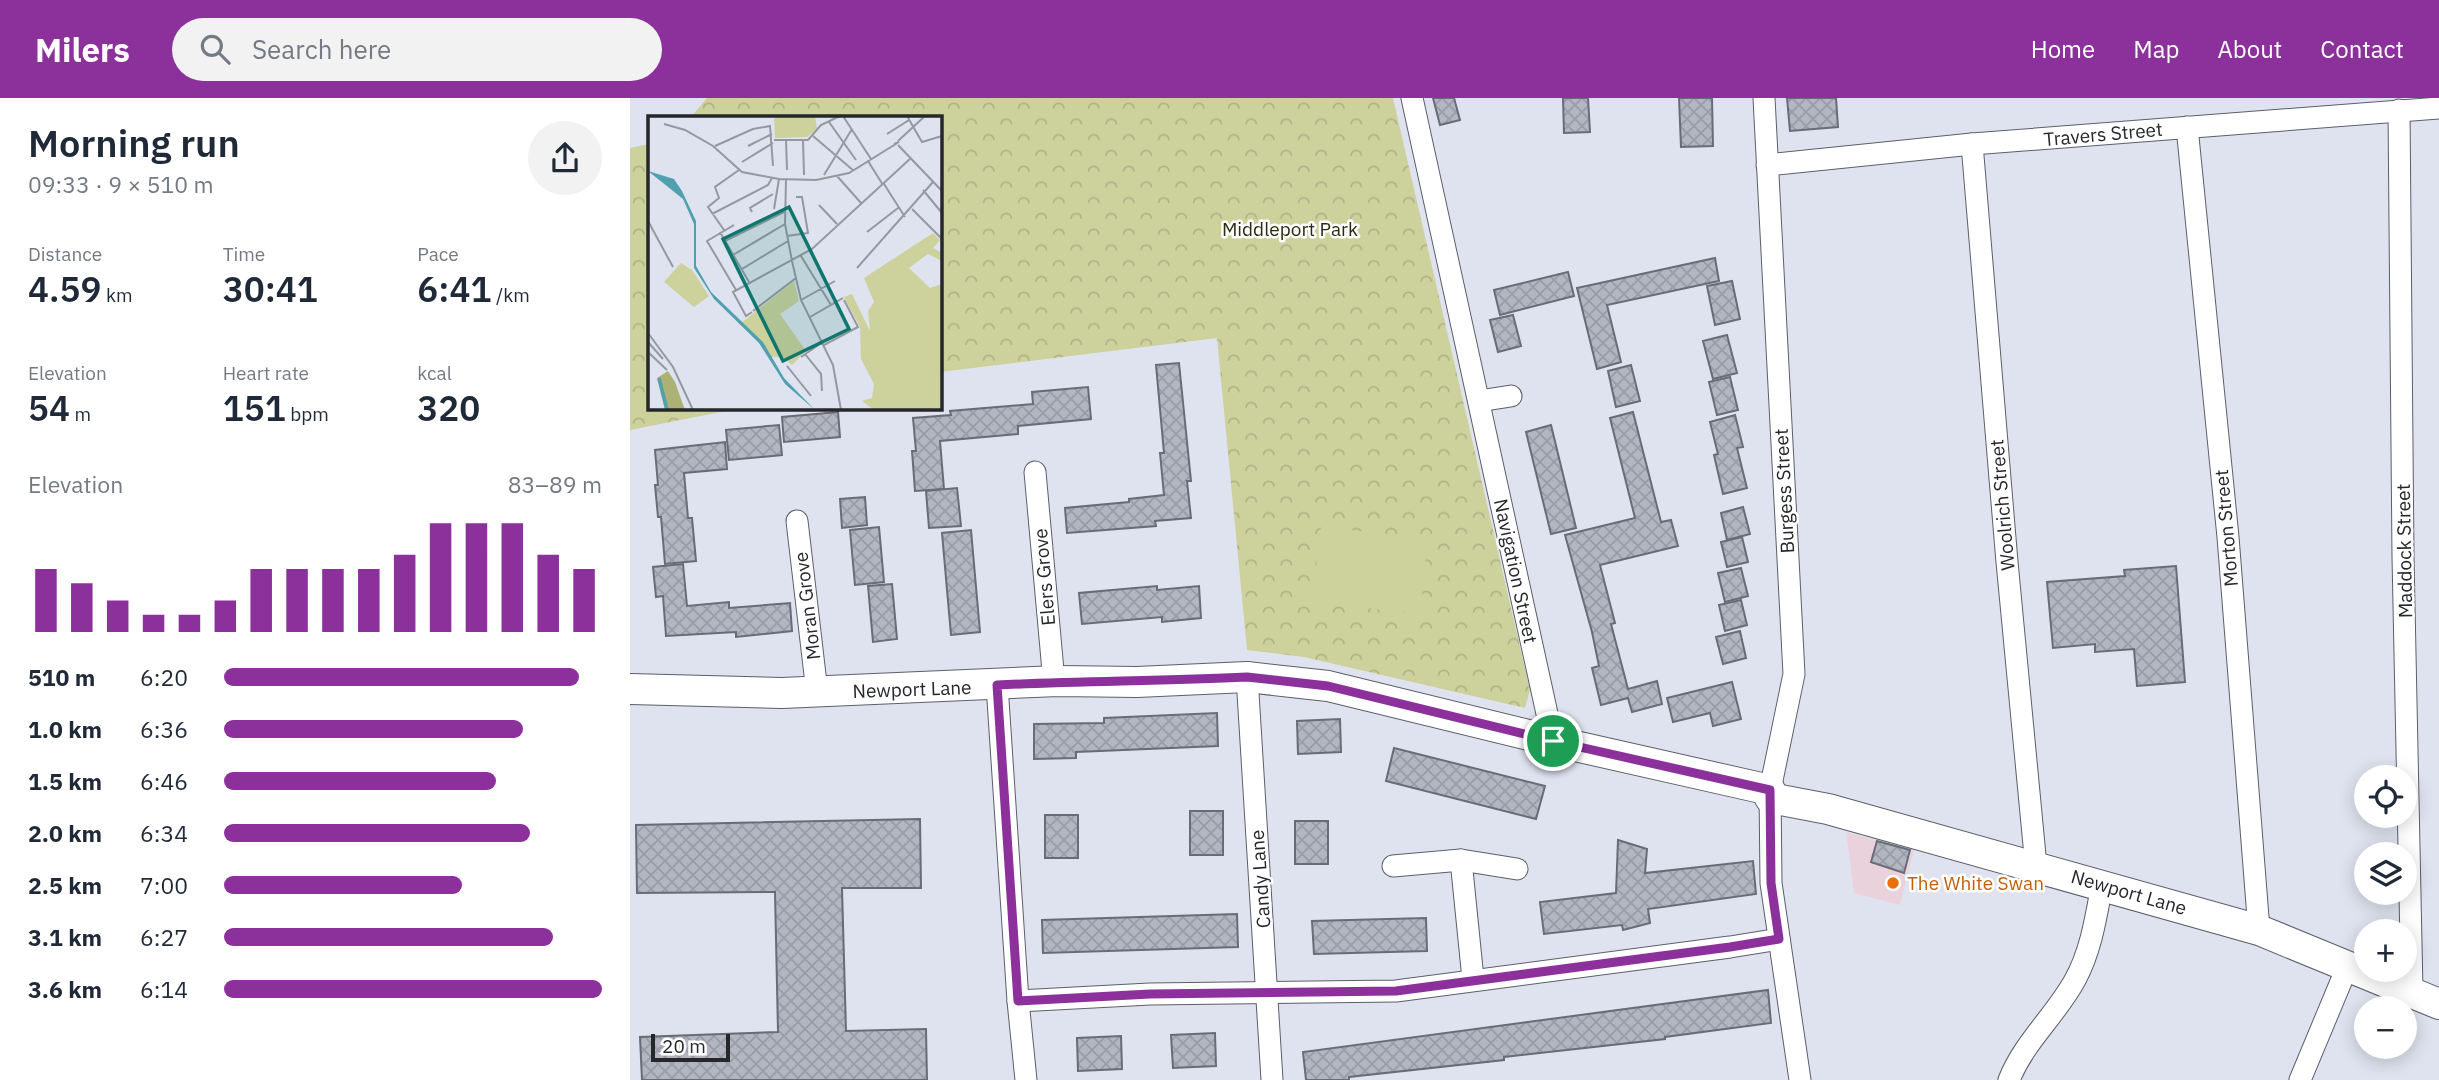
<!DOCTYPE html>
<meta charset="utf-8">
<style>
body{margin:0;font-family:"IBM Plex Sans",sans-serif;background:#f2f2f3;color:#1f2937;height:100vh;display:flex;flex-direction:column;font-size:26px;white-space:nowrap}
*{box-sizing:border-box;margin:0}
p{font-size:23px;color:#747a83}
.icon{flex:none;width:38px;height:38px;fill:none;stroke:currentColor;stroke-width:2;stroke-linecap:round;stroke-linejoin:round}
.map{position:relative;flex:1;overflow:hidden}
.details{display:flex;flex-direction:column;background:#fff;width:630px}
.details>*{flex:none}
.tools{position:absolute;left:1724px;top:667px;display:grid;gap:14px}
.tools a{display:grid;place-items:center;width:63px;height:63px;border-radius:50%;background:#fff;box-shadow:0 4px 18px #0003;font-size:35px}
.scale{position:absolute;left:21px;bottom:18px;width:79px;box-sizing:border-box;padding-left:7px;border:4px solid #25272b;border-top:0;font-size:19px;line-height:24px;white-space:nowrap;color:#25272b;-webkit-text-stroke:5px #fff;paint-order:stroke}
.pin{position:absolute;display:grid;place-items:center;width:60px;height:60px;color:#fff;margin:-30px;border:4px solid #fff;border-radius:50%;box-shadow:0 2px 7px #0007}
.round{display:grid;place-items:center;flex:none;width:74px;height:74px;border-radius:37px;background:#f2f2f3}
.headline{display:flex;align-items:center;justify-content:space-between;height:119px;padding:0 28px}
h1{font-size:38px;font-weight:600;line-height:52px}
.metrics{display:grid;grid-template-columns:repeat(3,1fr);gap:10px;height:119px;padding:7px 28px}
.metrics div{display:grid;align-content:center}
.metrics b{font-size:35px;font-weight:600}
.metrics small{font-size:19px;font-weight:400}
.metrics p{font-size:19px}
.chart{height:196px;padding:14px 28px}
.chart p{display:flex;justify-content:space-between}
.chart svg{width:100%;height:126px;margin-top:7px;stroke:#8c319c;stroke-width:6}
ul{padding:0 28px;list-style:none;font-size:23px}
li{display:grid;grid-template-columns:112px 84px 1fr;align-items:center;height:52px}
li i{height:18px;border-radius:9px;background:#8c319c}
header{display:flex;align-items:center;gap:42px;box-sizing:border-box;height:98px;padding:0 35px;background:#8c319c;color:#fff}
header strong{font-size:33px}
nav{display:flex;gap:38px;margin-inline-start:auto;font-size:24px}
.search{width:490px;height:63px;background:#f2f2f3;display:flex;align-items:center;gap:18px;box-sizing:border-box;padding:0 24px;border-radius:38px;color:#747a83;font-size:26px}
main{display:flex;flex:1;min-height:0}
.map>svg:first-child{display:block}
.commercial{fill:#ead2dc}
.park{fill:url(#park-crowns)}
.garden{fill:#cdd19c}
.building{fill:url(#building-cross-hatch);stroke:#686c76;stroke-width:2}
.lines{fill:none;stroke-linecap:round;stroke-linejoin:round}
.street-casing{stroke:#5b5f69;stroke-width:23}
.secondary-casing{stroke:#5b5f69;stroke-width:32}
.street{stroke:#fff;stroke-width:21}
.secondary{stroke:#fff;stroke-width:30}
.route-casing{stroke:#fff;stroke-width:14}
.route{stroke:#8c319c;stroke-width:9}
.food-dot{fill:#e8710a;stroke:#fff;stroke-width:2.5}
.labels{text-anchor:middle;stroke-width:5;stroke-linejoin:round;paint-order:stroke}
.street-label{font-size:19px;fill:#25272b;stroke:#fff}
.park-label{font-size:19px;fill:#2a2b0f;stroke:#fff}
.food-label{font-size:19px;fill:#c56008;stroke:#fff;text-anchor:start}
.inset-river{fill:none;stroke:#51a0b0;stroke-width:3.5}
.inset-road{fill:none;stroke:#9598a1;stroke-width:2}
.view{fill:#0f766e;fill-opacity:0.15;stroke:#0f766e;stroke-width:3.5}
.inset-edge{fill:none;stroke:#25272b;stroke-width:3.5}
</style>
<header>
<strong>Milers</strong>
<div class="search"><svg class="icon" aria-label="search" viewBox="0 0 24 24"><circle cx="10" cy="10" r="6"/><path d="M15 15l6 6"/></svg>Search here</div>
<nav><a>Home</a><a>Map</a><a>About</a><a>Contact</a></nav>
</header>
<main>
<section class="details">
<div class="headline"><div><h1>Morning run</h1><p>09:33 · 9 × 510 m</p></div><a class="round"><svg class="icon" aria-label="share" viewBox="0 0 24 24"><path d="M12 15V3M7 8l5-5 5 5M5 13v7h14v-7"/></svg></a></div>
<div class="metrics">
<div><p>Distance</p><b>4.59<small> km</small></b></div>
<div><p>Time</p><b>30:41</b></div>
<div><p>Pace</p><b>6:41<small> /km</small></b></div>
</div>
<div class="metrics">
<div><p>Elevation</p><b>54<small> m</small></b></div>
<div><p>Heart rate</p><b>151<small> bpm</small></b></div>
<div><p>kcal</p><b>320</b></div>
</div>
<div class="chart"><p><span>Elevation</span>83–89 m</p>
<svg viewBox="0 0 160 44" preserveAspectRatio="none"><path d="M5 44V22M15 44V27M25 44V33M35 44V38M45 44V38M55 44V33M65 44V22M75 44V22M85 44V22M95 44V22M105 44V17M115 44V6M125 44V6M135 44V6M145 44V17M155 44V22"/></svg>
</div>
<ul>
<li><b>510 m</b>6:20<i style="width:94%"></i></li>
<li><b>1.0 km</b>6:36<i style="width:79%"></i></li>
<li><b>1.5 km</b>6:46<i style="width:72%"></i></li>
<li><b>2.0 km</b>6:34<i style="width:81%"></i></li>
<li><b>2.5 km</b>7:00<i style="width:63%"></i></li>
<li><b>3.1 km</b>6:27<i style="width:87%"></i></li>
<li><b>3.6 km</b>6:14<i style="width:100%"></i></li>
</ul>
</section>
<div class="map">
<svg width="1809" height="982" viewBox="0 0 1809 982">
<defs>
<pattern id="park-crowns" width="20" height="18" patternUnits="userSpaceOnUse" patternTransform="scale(1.75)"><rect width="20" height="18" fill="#cdd19c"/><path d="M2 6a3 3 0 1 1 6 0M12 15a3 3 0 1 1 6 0" fill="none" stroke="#b0b387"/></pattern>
<pattern id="building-cross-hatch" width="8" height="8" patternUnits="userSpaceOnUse" patternTransform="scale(1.75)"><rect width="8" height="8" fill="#b2b6c1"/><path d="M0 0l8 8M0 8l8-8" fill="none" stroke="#999ca6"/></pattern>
</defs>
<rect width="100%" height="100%" fill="#dfe3ef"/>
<path class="commercial" d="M1216,734l68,18 -14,55 -46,-12z"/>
<g class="park">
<path d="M77,0h686l137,592 -5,18 -221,-51 -57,-7 -30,-312 -277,34v-255h-249z"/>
<path d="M19,46v264h92l-111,22v-282z"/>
</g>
<path class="garden" d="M691,429l107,11 -8,76 -108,-12z"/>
<g class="building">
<path d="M803,0h21l6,22 -20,5z"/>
<path d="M933,0h25l2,34 -26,1z"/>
<path d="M1049,0h33l1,48 -32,1z"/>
<path d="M1157,0h49l2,29 -48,4z"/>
<path d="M1085,160l4,23 -112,24 14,57 -24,7 -20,-81z"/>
<path d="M938,174l6,24 -74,19 -6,-25z"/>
<path d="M1102,183l8,38 -25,6 -8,-39z"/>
<path d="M883,217l8,31 -23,6 -8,-32z"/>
<path d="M1097,237l10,38 -24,6 -10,-38z"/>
<path d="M549,265l12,118h-4l4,37 -36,3 1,5 -89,7 -2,-25 64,-6v-3l35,-4 -4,-42h4l-8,-88z"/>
<path d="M1001,267l9,36 -24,6 -8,-36z"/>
<path d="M1100,279l8,33 -21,5 -8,-33z"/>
<path d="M458,289l3,32 -73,7v8l-78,7 4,48 -29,2 -3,-40h4l-3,-33 38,-3 -1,-4 83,-7 -1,-12z"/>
<path d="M208,314l2,25 -56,5 -2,-25z"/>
<path d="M1003,314l28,110 10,-2 7,26 -78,19 15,58 -4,1 17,65 29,-8 5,23 -30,8 -4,-14 -27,7 -9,-37 7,-2 -7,-34 -27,-97 70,-17 -25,-100z"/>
<path d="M1105,317l8,32 -6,1 10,40 -24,6 -9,-39 4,-1 -8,-32z"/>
<path d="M149,327l3,30 -53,5 -3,-30z"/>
<path d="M921,327l25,103 -25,6 -25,-102z"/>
<path d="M95,344l2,27 -43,4 4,45h4l4,43 -31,3 -4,-47h-3l-3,-32h3l-3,-35z"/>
<path d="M327,390l4,38 -32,2 -3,-37z"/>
<path d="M235,399l2,28 -25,3 -2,-29z"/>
<path d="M1113,409l7,27 -23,6 -6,-27z"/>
<path d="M249,429l5,55 -29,3 -5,-55z"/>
<path d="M341,432l9,102 -29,3 -9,-102z"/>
<path d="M1112,439l6,25 -21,5 -6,-25z"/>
<path d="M53,466l4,42 42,-4v6l61,-5 2,28 -56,6v-5l-70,4 -3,-40 -7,1 -3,-30z"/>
<path d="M1546,468l9,116 -48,4 -3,-37 -39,3v-8l-42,4 -6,-66 78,-6 -1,-6z"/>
<path d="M1111,470l7,28 -23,6 -7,-29z"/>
<path d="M262,486l5,55 -24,3 -5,-56z"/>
<path d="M527,488v4l42,-4 2,32 -39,4v-5l-80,7 -3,-31z"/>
<path d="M1111,502l6,25 -22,6 -6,-26z"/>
<path d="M1110,533l6,27 -23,6 -7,-27z"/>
<path d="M1102,584l9,37 -28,7 -3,-13 -37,9 -6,-24z"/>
<path d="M587,615l1,33 -142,6v6l-42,1v-35l70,-1v-5z"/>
<path d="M710,621l1,33 -43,2 -1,-33z"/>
<path d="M764,650l151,38 -9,33 -150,-38z"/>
<rect x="560" y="713" width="33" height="44"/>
<rect x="415" y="717" width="33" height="43"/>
<path d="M290,721l1,69h-79l4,143 80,-2 1,51h-285l-2,-43 138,-5 -3,-140 -138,1 -1,-68z"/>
<rect x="665" y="723" width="33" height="43"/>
<path d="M988,742l29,9 -2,24 108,-12 3,33 -108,15 2,14 -27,7 -1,-5 -78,9 -4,-32 76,-9z"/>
<path d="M1247,743l33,9 -6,23 -33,-11z"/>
<path d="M607,816l1,33 -195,6 -1,-33z"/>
<path d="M796,820l1,33 -113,3 -2,-33z"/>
<path d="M1138,892l3,33 -106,14v2l-161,18v3l-155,17v3h-43l-3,-28z"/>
<path d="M585,935l1,33 -43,2 -2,-33z"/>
<path d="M491,938l1,33 -44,2 -1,-33z"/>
</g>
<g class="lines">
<defs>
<g id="street">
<path d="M782,0l141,643"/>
<path d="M1134,0l30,576 -24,116 1,93 29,197"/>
<path d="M1769,12l4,447 9,434"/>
<path d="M1557,29l41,410 31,393"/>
<path d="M1342,46l35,418 29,304"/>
<path d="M1137,67l205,-21 467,-36"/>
<path d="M849,303l32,-5"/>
<path d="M405,374l19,210"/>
<path d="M167,423l20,171"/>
<path d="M617,579l25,403"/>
<path d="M367,587l21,316 8,79"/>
<path d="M831,762l12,119"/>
<path d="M763,768l68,-6 56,9"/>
<path d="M388,903l132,-7 246,-3 334,-44 49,-8"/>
<path d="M1379,982c15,-38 47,-65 66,-100 16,-29 21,-63 27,-95"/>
<path d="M1670,982l48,-115"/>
</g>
<g id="secondary">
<path d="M0,591l152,4 276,-12 79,1 110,-5 81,9 225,55 217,49"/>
<path d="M1140,700l58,11 431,121 180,74"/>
</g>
</defs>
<use href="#street" class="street-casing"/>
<use href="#secondary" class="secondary-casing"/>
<use href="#street" class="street"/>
<use href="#secondary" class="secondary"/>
</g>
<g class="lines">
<defs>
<path id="route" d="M617,579l81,9 225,55 217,49 1,93 8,56 -49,8 -334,44 -246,3 -132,7 -21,-316c83,-4 167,-4 250,-8z"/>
</defs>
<use href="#route" class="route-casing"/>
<use href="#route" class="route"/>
</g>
<circle class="food-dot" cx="1263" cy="785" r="7"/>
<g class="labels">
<g class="street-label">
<text transform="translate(1473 36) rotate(-5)" y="7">Travers Street</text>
<text transform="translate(1154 393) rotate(-93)" y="7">Burgess Street</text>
<text transform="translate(1372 407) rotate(-95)" y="7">Woolrich Street</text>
<text transform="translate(1596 430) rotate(-95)" y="7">Morton Street</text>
<text transform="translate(1774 453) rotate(-91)" y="7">Maddock Street</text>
<text transform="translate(886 473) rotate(78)" y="7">Navigation Street</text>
<text transform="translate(414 479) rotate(-95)" y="7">Elers Grove</text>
<text transform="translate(177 508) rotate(-97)" y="7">Moran Grove</text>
<text transform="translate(282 591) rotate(-2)" y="7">Newport Lane</text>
<text transform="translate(630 781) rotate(-94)" y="7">Candy Lane</text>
<text transform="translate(1499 794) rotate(16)" y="7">Newport Lane</text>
</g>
<g class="park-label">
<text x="660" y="138">Middleport Park</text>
</g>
<g class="food-label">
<text x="1277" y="792">The White Swan</text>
</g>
</g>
<g transform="translate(18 18)">
<rect width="294" height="294" fill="#dfe3ef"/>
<path d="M20,255l7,11 10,28h-20l-8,-32z" fill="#adb175"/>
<path d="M126,0h41l2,13 -10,8 -32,1z" fill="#cdd19c"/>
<path d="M285,117l7,7 -7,8 9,5v8l-14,-7 -19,14 21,20 12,-4v126h-68l-12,-9 10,-3 2,-14 -13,-25 -1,-32 -16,-30 8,-3 18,37 -2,-20 6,-9 -10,-24zM146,165l5,20 -19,13 26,37 -14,14 -9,-8h-13l-7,-15 -22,-19z" fill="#cdd19c"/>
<path d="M33,147l11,7 17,26 -15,11 -30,-25z" fill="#cdd19c"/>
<path d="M0,55l26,8 8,12 14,30v45l15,26 52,50 21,36 31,32 -30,-26 -26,-41 -45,-44 -20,-31v-44l-11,-25z" fill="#51a0b0"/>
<path class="inset-river" d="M11,262l8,32"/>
<path class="inset-road" d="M195,0l28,43M259,0l15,26 20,-6M181,6l27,38M16,8l21,6 28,16 29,26 37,7 37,1 33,-7 50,-31 -5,2M239,18l22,-14M165,20l41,35M126,24h34l13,-15 19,-9M138,24l1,30M155,24l1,35M250,25l27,-25M250,29l44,46M67,30l38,-17 17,-3 3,40M100,30l24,-12M220,45l15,24M94,46l31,-19M176,59l28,-46M189,60l24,27M138,64l-1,44 7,37M236,68l21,33M275,74l19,23M171,89l18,19M126,93l5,-30M264,93l30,30M104,96l-2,-4 23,-14M64,98l56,-29 4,-7M0,105l25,46M86,109l-27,16 29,49M76,114l-16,-23 11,-9 -4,-11 24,-17M72,116l29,50M219,116l31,-24M139,120l21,-3 -6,-36h-6M77,125l59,-29M85,139l52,-31M153,140l30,49M144,145l9,39 32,65 8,45M209,152l76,-86M94,153l46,-28M153,184l34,-19M105,195l43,-33M104,196l-6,4 -13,-24 79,-43 99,-91M162,201l33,-19M0,217l25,34 20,43M0,226l15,17M176,229l34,-18 -14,-27M0,236l19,18M157,238l16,20 1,17M153,241l22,-15M139,250l24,30"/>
<path class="view" d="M141,91l60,122 -66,32 -60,-122z"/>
<rect width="294" height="294" class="inset-edge"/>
</g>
</svg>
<div class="tools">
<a><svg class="icon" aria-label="locate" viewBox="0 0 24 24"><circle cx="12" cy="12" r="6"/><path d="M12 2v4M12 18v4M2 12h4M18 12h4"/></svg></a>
<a><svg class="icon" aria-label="layers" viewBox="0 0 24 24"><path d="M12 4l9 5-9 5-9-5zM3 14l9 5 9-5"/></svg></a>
<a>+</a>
<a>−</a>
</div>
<div class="scale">20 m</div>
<div class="pin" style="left:923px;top:643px;background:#1e9e55"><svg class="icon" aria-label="arrive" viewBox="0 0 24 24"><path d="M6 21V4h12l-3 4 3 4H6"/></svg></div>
</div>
</main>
